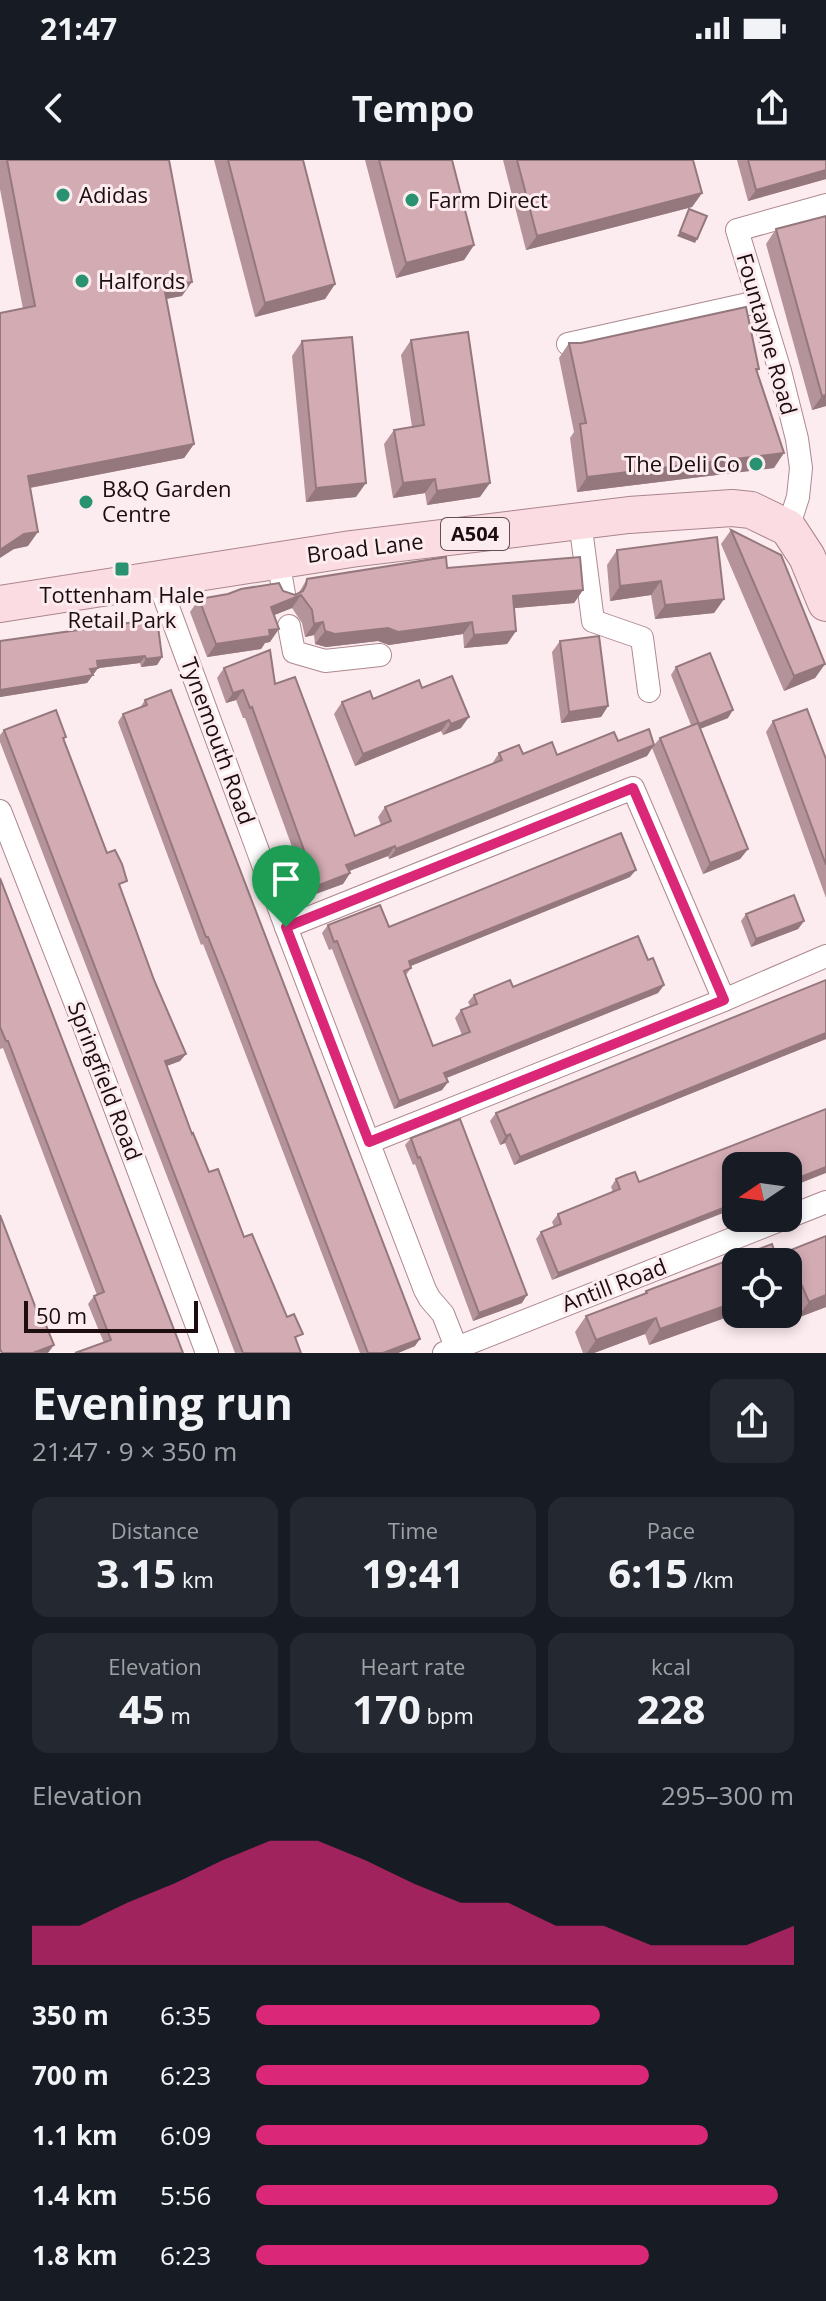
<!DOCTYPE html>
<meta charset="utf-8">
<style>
body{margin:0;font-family:"Open Sans",sans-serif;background:#242831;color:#f1f3f6;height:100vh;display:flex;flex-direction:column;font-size:30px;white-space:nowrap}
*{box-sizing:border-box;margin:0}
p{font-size:26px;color:#9ea1a6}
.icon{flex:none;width:44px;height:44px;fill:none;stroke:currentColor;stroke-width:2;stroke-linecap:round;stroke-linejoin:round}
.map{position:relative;height:1193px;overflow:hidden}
.side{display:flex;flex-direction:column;background:#171b24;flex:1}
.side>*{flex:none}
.needle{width:52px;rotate:257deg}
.controls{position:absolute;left:722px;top:992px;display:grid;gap:16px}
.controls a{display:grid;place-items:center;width:80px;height:80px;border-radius:16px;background:#171b24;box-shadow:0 4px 12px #0003;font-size:40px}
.scale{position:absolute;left:24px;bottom:20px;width:174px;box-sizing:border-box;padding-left:8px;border:4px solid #1b0d10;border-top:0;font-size:22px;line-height:28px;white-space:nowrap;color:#1b0d10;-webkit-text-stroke:6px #fdecef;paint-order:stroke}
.pin{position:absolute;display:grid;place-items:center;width:68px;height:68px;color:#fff;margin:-82px -34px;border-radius:50% 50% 50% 0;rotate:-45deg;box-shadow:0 0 8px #0007}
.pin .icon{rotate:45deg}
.round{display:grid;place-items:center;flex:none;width:84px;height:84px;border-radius:16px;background:#242831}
.summary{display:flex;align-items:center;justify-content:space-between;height:136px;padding:0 32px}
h1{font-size:44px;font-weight:700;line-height:60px}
.metrics{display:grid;grid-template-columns:repeat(3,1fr);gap:12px;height:136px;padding:8px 32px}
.metrics div{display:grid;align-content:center;border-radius:16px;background:#242831;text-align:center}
.metrics b{font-size:40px;font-weight:700}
.metrics small{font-size:22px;font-weight:400}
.metrics p{font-size:22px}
.chart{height:224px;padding:16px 32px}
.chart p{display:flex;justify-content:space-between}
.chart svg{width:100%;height:144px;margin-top:8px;fill:#db2777;opacity:.7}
ul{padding:0 32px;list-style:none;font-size:26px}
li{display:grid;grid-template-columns:128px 96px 1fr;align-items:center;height:60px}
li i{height:20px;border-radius:10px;background:#db2777}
.status{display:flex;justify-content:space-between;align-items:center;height:56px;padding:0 40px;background:#171b24;direction:ltr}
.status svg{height:22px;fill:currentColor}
header{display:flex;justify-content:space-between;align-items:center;height:104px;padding:0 32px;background:#171b24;font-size:36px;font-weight:700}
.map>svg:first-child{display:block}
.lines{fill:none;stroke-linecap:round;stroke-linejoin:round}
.minor-casing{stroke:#ae888f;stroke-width:24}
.primary-casing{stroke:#aa858c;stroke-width:38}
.minor{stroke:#fff;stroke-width:22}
.primary{stroke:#fadce2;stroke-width:36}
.wall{fill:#b5939a}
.shaded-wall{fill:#94787d}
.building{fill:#d3abb3;stroke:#94787d;stroke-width:2}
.route-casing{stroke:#fff;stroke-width:16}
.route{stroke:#db2777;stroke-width:10}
.poi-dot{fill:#289271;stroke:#fdecef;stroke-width:3}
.labels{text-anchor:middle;stroke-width:6;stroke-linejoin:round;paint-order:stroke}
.shield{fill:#fdecef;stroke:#5f5053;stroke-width:2}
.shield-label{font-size:20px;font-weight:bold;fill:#1b0d10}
.poi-label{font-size:22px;fill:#1b0d10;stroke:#fdecef;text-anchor:start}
.street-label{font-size:22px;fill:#1b0d10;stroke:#fdecef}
</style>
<div class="status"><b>21:47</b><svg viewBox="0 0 49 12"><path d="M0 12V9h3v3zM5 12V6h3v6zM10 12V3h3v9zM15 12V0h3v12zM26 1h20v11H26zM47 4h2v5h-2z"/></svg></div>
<header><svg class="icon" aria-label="back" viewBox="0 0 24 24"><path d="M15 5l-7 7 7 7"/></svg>Tempo<svg class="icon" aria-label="share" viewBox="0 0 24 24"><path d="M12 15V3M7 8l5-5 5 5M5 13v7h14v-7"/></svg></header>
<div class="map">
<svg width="826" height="1193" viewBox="0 0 826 1193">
<rect width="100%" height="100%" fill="#fdecef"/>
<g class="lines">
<defs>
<g id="minor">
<path d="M568,184l189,-42"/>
<path d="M580,361l13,100 49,17 7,53"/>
<path d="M788,368l10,-31 3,-29 -4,-29 -17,-68 -43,-141 89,-25"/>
<path d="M278,400l6,34"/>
<path d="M158,420l128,347 139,363 5,9 13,15 13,33"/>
<path d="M289,466l5,26 31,9 55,-6"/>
<path d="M0,651l82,209 125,333"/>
<path d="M286,767l347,-139 91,212"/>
<path d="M369,982l355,-142 102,-44"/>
<path d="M788,1057l38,-15"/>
<path d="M444,1193l341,-135"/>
</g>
<path id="primary" d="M0,444l351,-55 278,-34 103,-7 19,2 37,18 19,29 19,46"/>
</defs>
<use href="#minor" class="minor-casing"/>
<use href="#primary" class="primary-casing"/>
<use href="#minor" class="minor"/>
<use href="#primary" class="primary"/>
</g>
<g class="wall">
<path d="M0,0h169l13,136 -16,3 28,145 -10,14 -154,30 -2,58 -14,3 9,-240 -23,-120z"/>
<path d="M214,0h89l32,124 -10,15 -70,18z"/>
<path d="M365,0h87l22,85 -10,15 -68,18z"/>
<path d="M503,0h190l9,33 -10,14 -166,43z"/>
<path d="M737,0h89v19l-78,22z"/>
<path d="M826,56v190l-14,4 -46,-166 10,-15z"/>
<path d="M411,180l69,157 -53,8 -2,-12 -32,5 -9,-54 10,-14 18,-3 -11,-72z"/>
<path d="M302,181l54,156 -50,5 -14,-146z"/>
<path d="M569,183l190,26 -2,3 17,96 -197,24 -7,-54 4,-6 -15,-74z"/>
<path d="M731,370l94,134 -10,14 -31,13 -63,-147z"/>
<path d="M617,390l107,49 -10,14 -59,6 -4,-24 -41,6 -3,-36z"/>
<path d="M447,408l136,22 -9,13 -60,5 2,23 -9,13 -43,4 -1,-14 -74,11 -11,-4 -52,6 -11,-3 -1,-9 -9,2 -3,-14 -10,-15 -18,7 -4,27 -5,1 -4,6 -54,8 -17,-45 9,-13 84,-8 12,4 3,-1 9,-15z"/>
<path d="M0,481l162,16 -5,8 -16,2 -1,-4 -42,5 -11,15 -87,14z"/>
<path d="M560,481l48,65 -7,11 -40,6 -9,-71z"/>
<path d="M676,507l52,51 -28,11 48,120 -8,10 -37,15 -51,-126 -5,8 -258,103 -1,-3 -39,15 1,2 -7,11 -33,12 -65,-178h-2l-7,-18 -10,3 -9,-25 7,-10 51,16 80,152 26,-11 -3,-8 7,-10 107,-43 7,-11 58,2 61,-14 36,4 6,-7 31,-13 -20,-50z"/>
<path d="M422,528l39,40 -18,7 -2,-4 -86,35 -21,-52 8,-12 31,-3z"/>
<path d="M145,540l270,646 -17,7h-38l-137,-358 -20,-51 -2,1 -83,-223 5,-8 17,-6z"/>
<path d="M773,561l53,38v139l-60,-166z"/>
<path d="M4,570l62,7 -2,2 90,241 32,74 -6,7 -14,5 26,68 17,38 35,65 53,105 4,11h-66l-235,-611v-7z"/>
<path d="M630,717l-219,89v2l-5,7 27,71 29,-11 -7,-17 6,-8 9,-4 -2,-4 6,-7 174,-35 16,25 -6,8 -212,85 2,4 -6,8 -48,19 -62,-160 -3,1 -7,-17 6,-8 61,2z"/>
<path d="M0,718l183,475 -79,-10 -16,-39 6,-8 3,-1 -94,-247 -3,1z"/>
<path d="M746,754l58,7 -6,8 -47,18 -10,-26z"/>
<path d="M826,820v59l-312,126 -9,-22 -5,2 -10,-24 6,-8z"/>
<path d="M411,978l111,165 -49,18 -58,-157 -2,1 -8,-20z"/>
<path d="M635,1012l-83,108 -16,-41 5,-7 13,-5 -2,-5 6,-8 55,-22 -2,-5 5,-8z"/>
<path d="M826,1076v71l-29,11 -9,-23v-33h-52v52l-87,31 -4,-11 -51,19h-11l-8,-21 11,-16 57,-21 3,-4 126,-47 4,12z"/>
</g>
<g class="shaded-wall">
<path d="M826,10v9l-78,22 8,-11z"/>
<path d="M702,33l-10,14 -166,43 11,-14z"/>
<path d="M680,72l17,7 -2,4 -18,-7z"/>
<path d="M474,85l-10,15 -68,18 10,-15z"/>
<path d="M192,122l-10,14 -28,5 10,-14z"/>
<path d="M335,124l-10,15 -70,18 10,-14z"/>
<path d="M826,235v11l-14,4 10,-14z"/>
<path d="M194,284l-10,14 -166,32 10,-14z"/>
<path d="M784,293l-10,15 -197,24 10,-15z"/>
<path d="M435,319l-10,14 -32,5 10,-15z"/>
<path d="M366,323l-10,14 -50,5 10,-14z"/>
<path d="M490,323l-10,14 -53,8 10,-14z"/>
<path d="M38,372l-10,14 -14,3 -14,9v-8l24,-16z"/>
<path d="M661,421l-10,14 -41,6 10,-15z"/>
<path d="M583,430l-9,13 -70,6 9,-13z"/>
<path d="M301,435l-9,13 -30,12 9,-13z"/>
<path d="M724,439l-10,14 -59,6 10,-14z"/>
<path d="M323,462l-9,13 -9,2 9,-13z"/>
<path d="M472,462l-9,12 -74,11 -11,-4 -52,6 -11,-3 10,-13 63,-3z"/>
<path d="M279,469l-9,13 -5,1 -4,6 -54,8 9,-13 53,-14z"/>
<path d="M516,471l-9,13 -43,4 10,-13z"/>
<path d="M145,496l-5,7 -49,6 6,-8z"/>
<path d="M162,497l-5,8 -16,2 5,-8z"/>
<path d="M825,504l-10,14 -31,13 10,-15z"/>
<path d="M98,508l-11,15 -87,14v-7z"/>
<path d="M243,530l-7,10 -10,3 7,-10z"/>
<path d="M608,546l-7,11 -40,6 8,-11z"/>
<path d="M733,550l-5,8 -34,13 5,-7z"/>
<path d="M469,557l-8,11 -18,7 8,-11z"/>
<path d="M449,560l-8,11 -86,35 8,-12z"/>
<path d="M654,585l-7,11 -258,103 7,-10z"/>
<path d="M395,686l-7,10 -49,19 7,-10z"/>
<path d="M748,689l-8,10 -37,15 7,-11z"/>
<path d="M636,710l-6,7 -227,92 6,-8z"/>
<path d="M350,713l-7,11 -33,12 7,-10z"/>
<path d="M804,761l-6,8 -47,18 5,-8z"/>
<path d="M664,825l-6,8 -219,88 5,-8z"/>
<path d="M826,873v6l-312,126 6,-8z"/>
<path d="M186,894l-6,7 -21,8 6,-8z"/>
<path d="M448,922l-6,8 -48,19 5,-8z"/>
<path d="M510,974l-5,9 -5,2 6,-9z"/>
<path d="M826,1007v6l-38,15v-6z"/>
<path d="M736,1043v5l-184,72 6,-7z"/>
<path d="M799,1119l-11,15v-11z"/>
<path d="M527,1135l-5,8 -49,18 6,-8z"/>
<path d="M826,1135v12l-29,11 12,-16z"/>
<path d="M736,1142v12l-87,31 11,-16z"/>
<path d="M656,1158l-11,16 -51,19h-7l9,-13z"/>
<path d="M420,1179l-5,7 -17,7h-15z"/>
<path d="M54,1185l-6,8h-15z"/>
</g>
<g class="building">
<path d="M7,0h162l23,122 -28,5 30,157 -166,32 10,56 -14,2 -24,16v-237l35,-7z"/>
<path d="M228,0h75l32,124 -70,19z"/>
<path d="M379,0h73l22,85 -68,18z"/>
<path d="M517,0h176l9,33 -165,43z"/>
<path d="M748,0h78v10l-70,20z"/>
<path d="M689,49l18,7 -10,23 -17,-7z"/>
<path d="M826,56v179l-4,1 -46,-167z"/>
<path d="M746,147l13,62h-3l28,84 -197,24 -7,-53 6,-1 -17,-80h12z"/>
<path d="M468,172l22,151 -53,8 -2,-12 -32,4 -9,-53 30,-5 -13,-85z"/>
<path d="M352,177l14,146 -50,5 -14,-147z"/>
<path d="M731,370l50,25 44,109 -31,12z"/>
<path d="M717,377l7,62 -59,6 -4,-24 -41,5 -3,-36z"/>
<path d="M446,397l1,11 133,-11 3,33 -70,6 3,35 -42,4 -2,-13 -74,10 -10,-4 -53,6 -10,-3 -2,-9 -9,2 -2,-14 -11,-15 -30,12 8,22 -10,1 1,6 -54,8 -17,-45 29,-5 13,-5 38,-6 4,8 12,4 8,-4 3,-6 1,-6z"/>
<path d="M157,459l5,38 -16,2 -1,-3 -48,5 1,7 -8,1 3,6 -93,15v-49z"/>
<path d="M599,476l9,70 -39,6 -9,-71z"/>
<path d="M270,490l5,34 20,-7 60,159 36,-15 -6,-14 117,-47 -3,-7 20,-8 4,9 29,-12 5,13 57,-23 4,9 31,-12 5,16 -258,104 -1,-3 -49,19 4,8 -33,13 -65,-179 -2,1 -7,-18 -10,3 -9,-25z"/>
<path d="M710,493l23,57 -34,14 -23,-57z"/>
<path d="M452,516l17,41 -18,7 -2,-4 -86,34 -21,-52 28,-11 3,8 46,-19 3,8z"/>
<path d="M171,530l249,649 -37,14h-15l-140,-366 -20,-50h-2l-83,-223 24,-9 -2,-5z"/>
<path d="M807,549l19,50v106l-53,-144z"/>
<path d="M56,550l10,27 -3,1 44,115 8,-3 7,14 5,17 -8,3 35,96 32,74 -21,7 27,73 1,-1 16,39 9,-3 26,68 8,-3 35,83 7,-3 9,20 -8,3 6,16h-58l-239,-623z"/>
<path d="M698,563l50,126 -38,14 -50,-125z"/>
<path d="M621,673l15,37 -227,91 2,7 -7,3 29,75 37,-14 -9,-22 16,-6 -3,-9 36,-15 3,7 125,-51 10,24 5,-2 11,27 -220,88 4,9 -49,19 -62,-160 -3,1 -6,-17 52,-20 9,22z"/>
<path d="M0,718l183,475h-108l36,-13 -17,-44 10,-4 -96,-251h-2l-6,-14z"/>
<path d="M794,735l10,26 -48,18 -10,-25z"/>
<path d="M826,820v53l-306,124 -10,-23 -4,2 -10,-23z"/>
<path d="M826,949v58l-38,15v-16h-52v37l-178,70 -17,-41 20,-8 -3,-10 62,-25 -4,-10 10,-4 9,-3 4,10z"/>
<path d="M460,959l67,176 -48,18 -59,-156 -2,1 -7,-20z"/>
<path d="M0,1055l40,104 3,-1 11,27 -21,8h-31l-2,-4z"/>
<path d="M826,1076v59l-17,7 -10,-23 -11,4v-21h-52v40l-76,27 -4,-11 -60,22 -10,-24 61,-23 -1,-2 126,-47 4,12z"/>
</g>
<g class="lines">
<defs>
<path id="route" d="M633,628l91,212 -355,142 -83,-215z"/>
</defs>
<use href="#route" class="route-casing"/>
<use href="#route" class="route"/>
</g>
<g class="poi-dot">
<circle cx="63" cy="35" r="8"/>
<circle cx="412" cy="40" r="8"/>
<circle cx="82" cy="121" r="8"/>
<circle cx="756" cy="304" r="8"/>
<circle cx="86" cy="342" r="8"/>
<rect x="114" y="401" width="16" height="16" rx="4"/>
</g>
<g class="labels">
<rect class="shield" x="441" y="358" width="68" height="32" rx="6"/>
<g class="shield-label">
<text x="475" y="381">A504</text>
</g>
<g class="poi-label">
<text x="79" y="43">Adidas</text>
<text x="428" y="48">Farm Direct</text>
<text x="98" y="129">Halfords</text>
<text x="740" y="312" text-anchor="end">The Deli Co</text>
<text x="102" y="337">B&amp;Q Garden<tspan x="102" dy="25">Centre</tspan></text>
<text x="122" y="443" text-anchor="middle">Tottenham Hale<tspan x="122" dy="25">Retail Park</tspan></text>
</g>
<g class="street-label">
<text transform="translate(767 174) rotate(74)" y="8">Fountayne Road</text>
<text transform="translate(365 388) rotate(-7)" y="8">Broad Lane</text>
<text transform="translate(218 581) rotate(70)" y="8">Tynemouth Road</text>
<text transform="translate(105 921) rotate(69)" y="8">Springfield Road</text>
<text transform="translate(614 1125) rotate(-21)" y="8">Antill Road</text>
</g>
</g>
</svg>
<div class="controls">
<a><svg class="needle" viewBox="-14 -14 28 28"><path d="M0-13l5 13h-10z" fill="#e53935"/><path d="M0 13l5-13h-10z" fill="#9ea1a6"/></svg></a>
<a><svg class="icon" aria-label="locate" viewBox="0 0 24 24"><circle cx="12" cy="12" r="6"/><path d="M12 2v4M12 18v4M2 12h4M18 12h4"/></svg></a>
</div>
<div class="scale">50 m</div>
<div class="pin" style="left:286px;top:767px;background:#1e9e55"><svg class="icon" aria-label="arrive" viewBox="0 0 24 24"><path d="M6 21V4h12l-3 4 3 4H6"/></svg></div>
</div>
<section class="side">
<div class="summary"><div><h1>Evening run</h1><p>21:47 · 9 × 350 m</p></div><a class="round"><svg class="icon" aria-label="share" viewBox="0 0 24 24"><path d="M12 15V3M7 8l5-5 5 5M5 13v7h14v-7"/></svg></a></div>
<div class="metrics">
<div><p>Distance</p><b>3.15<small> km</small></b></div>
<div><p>Time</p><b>19:41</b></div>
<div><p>Pace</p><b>6:15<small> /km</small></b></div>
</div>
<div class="metrics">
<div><p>Elevation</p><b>45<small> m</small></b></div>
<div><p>Heart rate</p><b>170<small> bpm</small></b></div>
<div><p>kcal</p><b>228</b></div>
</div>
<div class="chart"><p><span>Elevation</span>295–300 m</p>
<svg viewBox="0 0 160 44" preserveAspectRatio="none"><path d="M0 44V32L10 32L20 25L30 19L40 12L50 6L60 6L70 12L80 19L90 25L100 25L110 32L120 32L130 38L140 38L150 38L160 32V44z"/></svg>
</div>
<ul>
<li><b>350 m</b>6:35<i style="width:64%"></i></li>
<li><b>700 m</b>6:23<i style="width:73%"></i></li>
<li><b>1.1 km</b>6:09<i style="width:84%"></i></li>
<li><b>1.4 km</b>5:56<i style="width:97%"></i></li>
<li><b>1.8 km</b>6:23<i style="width:73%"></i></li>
</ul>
</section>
